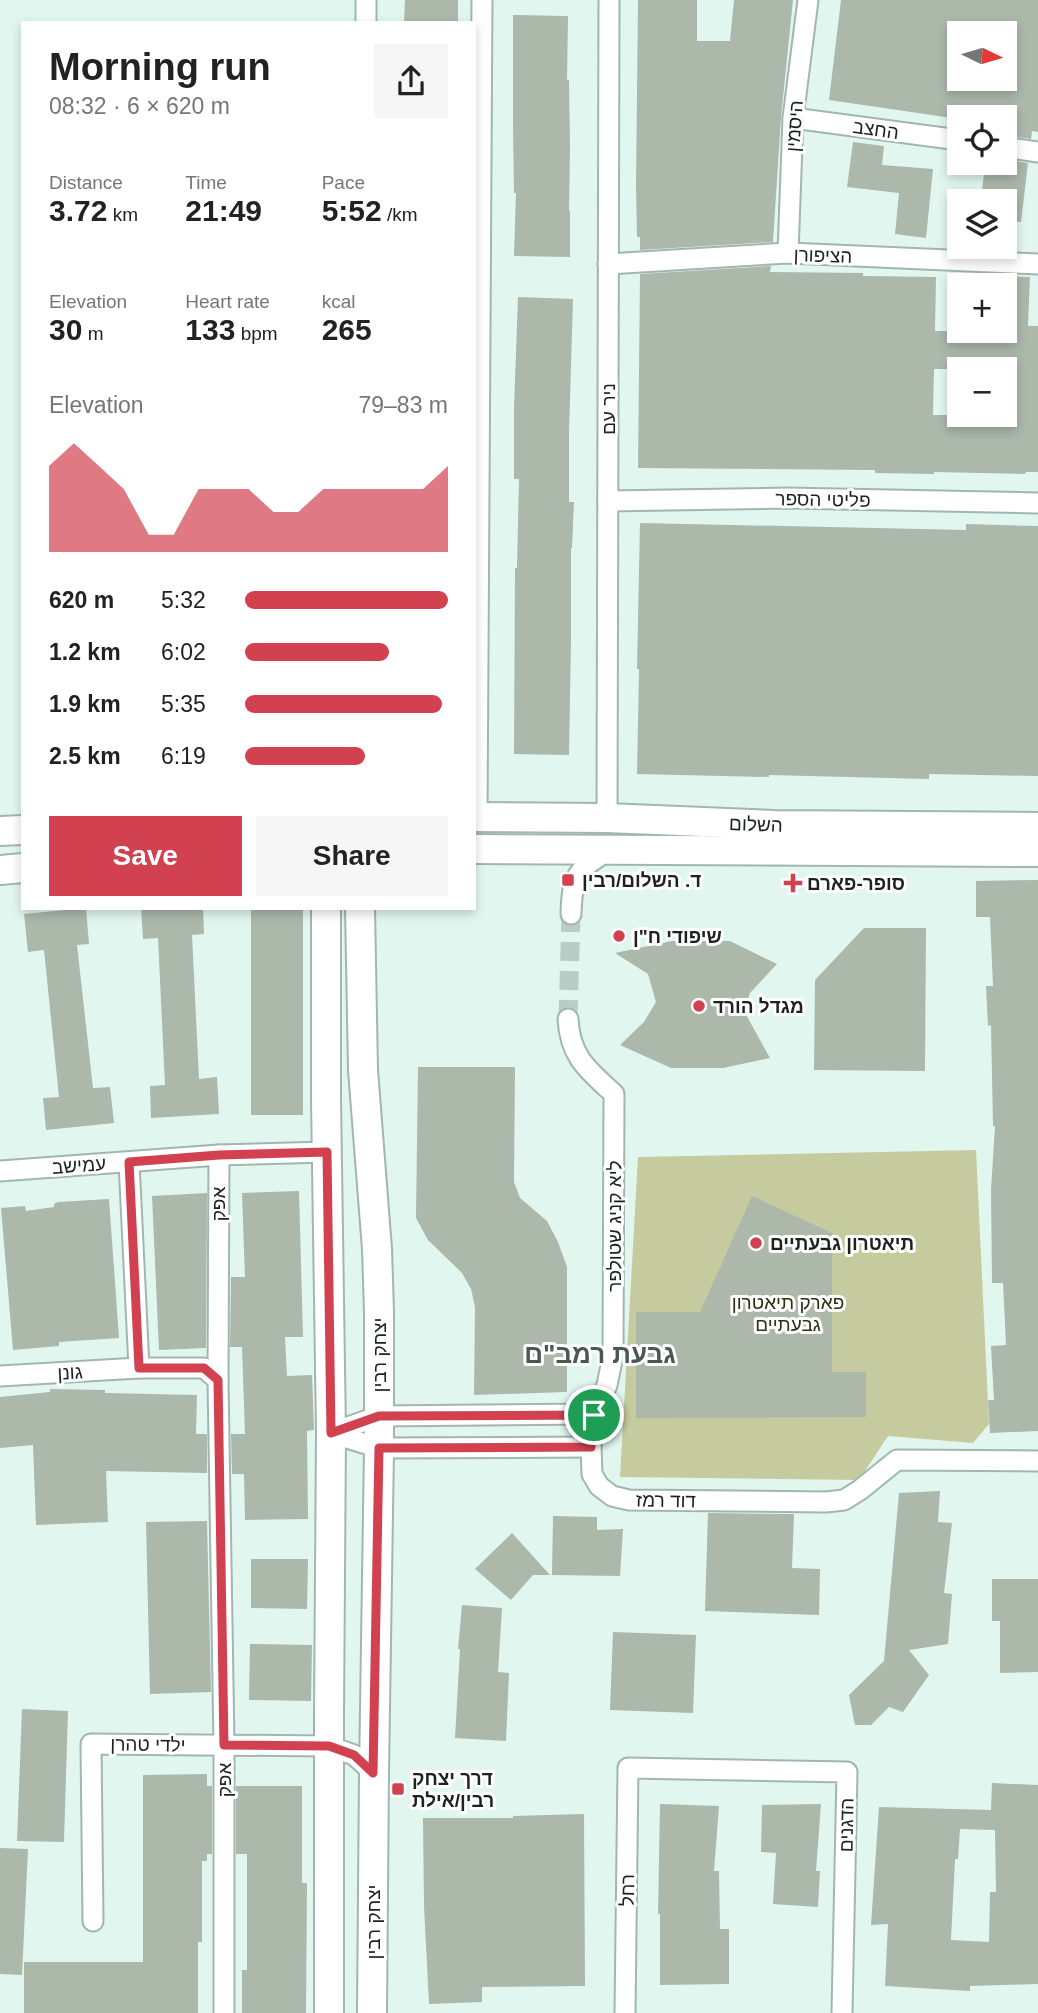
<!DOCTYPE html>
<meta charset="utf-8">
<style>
body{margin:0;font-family:Arial,Heebo,sans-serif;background:#f6f6f6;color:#222;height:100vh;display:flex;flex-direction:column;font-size:26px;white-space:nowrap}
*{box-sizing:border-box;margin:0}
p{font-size:23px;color:#767676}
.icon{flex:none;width:38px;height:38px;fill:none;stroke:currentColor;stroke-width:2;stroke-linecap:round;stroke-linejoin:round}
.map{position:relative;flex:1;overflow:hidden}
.drawer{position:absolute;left:21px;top:21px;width:455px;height:889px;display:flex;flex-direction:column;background:#fff;border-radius:0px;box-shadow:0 4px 10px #0003}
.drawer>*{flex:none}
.needle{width:46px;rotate:95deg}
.fabs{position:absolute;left:947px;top:21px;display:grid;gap:14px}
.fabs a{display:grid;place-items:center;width:70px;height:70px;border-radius:0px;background:#fff;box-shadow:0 4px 10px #0003;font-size:35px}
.pin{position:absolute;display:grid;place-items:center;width:60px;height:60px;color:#fff;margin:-30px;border:4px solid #fff;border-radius:50%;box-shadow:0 2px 7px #0007}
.round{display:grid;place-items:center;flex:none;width:74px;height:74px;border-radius:0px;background:#f6f6f6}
.overview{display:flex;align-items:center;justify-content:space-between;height:119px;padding:0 28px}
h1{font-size:38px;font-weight:700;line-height:52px}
.metrics{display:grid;grid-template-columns:repeat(3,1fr);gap:10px;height:119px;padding:7px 28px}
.metrics div{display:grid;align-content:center}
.metrics b{font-size:30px;font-weight:700}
.metrics small{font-size:19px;font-weight:400}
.metrics p{font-size:19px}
.chart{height:196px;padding:14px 28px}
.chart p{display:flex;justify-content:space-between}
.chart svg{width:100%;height:126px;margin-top:7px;fill:#d24150;opacity:.7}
.button{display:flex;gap:14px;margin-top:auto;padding:14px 28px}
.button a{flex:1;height:80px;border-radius:0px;background:#d24150;color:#fff;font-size:28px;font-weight:700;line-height:80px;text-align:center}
.button a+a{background:#f6f6f6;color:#222}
ul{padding:0 28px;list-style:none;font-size:23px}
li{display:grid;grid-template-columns:112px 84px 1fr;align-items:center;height:52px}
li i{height:18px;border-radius:9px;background:#d24150}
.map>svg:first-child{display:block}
.green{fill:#c6cb9f}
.building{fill:#abb8aa;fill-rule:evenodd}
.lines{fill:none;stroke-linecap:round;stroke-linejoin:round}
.street-tunnel{stroke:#baccc6;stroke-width:19;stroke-dasharray:19 10;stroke-linecap:butt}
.street-casing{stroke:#a2b6b0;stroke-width:23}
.secondary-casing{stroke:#a2b6b0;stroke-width:32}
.street{stroke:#fff;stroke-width:19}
.secondary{stroke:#fff;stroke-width:28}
.route-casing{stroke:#fff;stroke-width:14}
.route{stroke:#d24150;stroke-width:9}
.poi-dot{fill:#d24150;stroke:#fefefe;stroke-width:2.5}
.labels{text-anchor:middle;stroke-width:6;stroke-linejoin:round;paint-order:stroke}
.street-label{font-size:19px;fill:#1b2220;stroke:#fefefe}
.poi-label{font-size:19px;font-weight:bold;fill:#1b2220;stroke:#fefefe;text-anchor:start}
.park-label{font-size:19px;fill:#2e310d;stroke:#fefefe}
.district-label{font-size:26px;font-weight:bold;fill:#485954;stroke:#fefefe}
</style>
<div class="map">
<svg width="1038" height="2013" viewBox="0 0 1038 2013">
<rect width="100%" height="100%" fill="#e2f6f0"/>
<path class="green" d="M976,1150l13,274 -16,19 -85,-7 -29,44 -239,-3 18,-320z"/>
<g class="building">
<path d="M405,0h53v23h-54z"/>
<path d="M638,0h59v41h33l4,-41h59l-12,117 -8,125 -133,8v-13h-3l-1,-51z"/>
<path d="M841,0h197v132l-6,-1 -1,8 -27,-4v-18h-45v2l-130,-19zM959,33h45v50l-23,-4h-22z"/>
<path d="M513,15l55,1 -1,64h2l1,67 -1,64h1v46l-56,-1 2,-63h-2l-1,-67z"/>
<path d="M853,142l31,4 -2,19 51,4 -7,69 -31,-4 4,-41 -52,-6z"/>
<path d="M1004,159l24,4 -7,59 -17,-2v-19h-23l4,-38h19z"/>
<path d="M771,266l-1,6 93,1v3l73,1 -1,54h69v-55l26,1 -2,49h10v146h-12l-1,2 -91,-2v2l-59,-1v-3l-237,-2 2,-194zM934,369h70v46h-71z"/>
<path d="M518,297l55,2 -4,134v69h5l-2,46h-1v90l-2,117 -55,-1 1,-186h2l2,-89h-5v-71z"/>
<path d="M640,523l326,7v-6l72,2v250l-109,-2v5l-160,-4v2l-132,-3 2,-105h-2z"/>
<path d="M1038,880v551l-48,2 -2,-33h6l-3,-54 15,-1 -3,-62h-11l-1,-94 4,-63h-2l-2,-101 -3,1 -2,-40h7l-3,-69h-14v-36z"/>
<path d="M86,908l3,36 -12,1 16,143 17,-1 4,36 -68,7 -3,-32 16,-1 -15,-147 -16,2 -4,-38z"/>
<path d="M141,908h62l1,26 -12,1 7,144 18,-2 2,37 -68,4 -1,-32 15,-1 -7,-147 -15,1z"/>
<rect x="251" y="908" width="52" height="207"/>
<path d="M864,928h62l-1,143 -111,-1 1,-90z"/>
<path d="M672,941h58l47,23 -27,29 -6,18 26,47 -47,10h-52l-51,-23 24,-23 12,-20 -8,-28 -33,-21z"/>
<path d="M418,1067h97l-1,115 6,16 27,23 11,21 9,25v125l-93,3 1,-88 -4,-18 -9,-16 -34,-33 -12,-22z"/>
<path d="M299,1191l4,146h-18l2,39 25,-1 2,55 -7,1 1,88 -63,1 -1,-46h-12l-1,-40h14l-3,-87h-12l1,-70h14l-3,-84z"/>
<path d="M207,1193l-1,155 -47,2 -7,-154z"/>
<path d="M752,1196l80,37v139h34v45l-230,1v-106h64z"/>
<path d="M109,1199l10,139 -60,4v4l-46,4 -12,-142 24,-2 1,5 28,-4v-3l4,-2z"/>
<path d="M50,1389l55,1v3l92,2 -1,39h11v39l-101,-2 2,51 -72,3 -3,-80 -33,3v-51l50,-5z"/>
<path d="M940,1491l-2,31 14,1 -8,70 8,1 -4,50 -39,6 20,25 -26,37 -14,-5 -18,18h-16l-6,-30 35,-34 15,-168z"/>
<path d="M708,1513l86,1 -2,54 28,1 -1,46 -114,-4z"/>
<path d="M553,1516l44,1v13l26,-1 -3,47 -68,-1z"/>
<path d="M207,1521l4,171 -61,2 -4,-172z"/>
<path d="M512,1533l38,42h-17l-22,25 -36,-31z"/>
<path d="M251,1559h57l-1,50 -56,-1z"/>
<path d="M992,1579h46v93l-38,1v-52h-8z"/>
<path d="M462,1605l40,3 -4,64 11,1 -3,68 -51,-3 5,-89h-2z"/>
<path d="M613,1632l83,3 -3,78 -83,-3z"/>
<path d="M250,1644l62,1 -1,56 -62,-1z"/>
<path d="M22,1709l46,2 -4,131 -47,-1z"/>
<path d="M207,1774v12h5v68h-5v7h-5v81h-4v71h-174v-51h119v-187z"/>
<path d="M992,1783l46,2v199l-68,2v5l-85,-5 3,-62 -17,1 8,-118 112,3zM960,1829l35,1 1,62h-6l-1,50 -38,-2 4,-81h3z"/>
<path d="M236,1786h66v97h5l-1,130h-64v-43h5v-116h-11z"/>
<path d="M660,1804l59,2 -5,65h5l1,58h9v55l-69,1v-71h-2z"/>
<path d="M821,1804l-5,67h4l-2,36 -45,-3 3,-51 -15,-1 1,-47z"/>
<path d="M584,1814l1,172 -103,1v15l-53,2 -5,-98 -1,-88h90v-2z"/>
<path d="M0,1848l28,1 -6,126 -22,-1z"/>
</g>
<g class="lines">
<path class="street-tunnel" d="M568,1019l3,-105"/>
<defs>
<g id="street">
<path d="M366,23v-23"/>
<path d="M793,118l166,22"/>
<path d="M1004,147l34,5"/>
<path d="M788,253l5,-135 15,-118"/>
<path d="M608,264l180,-11 250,11"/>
<path d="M608,501l179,-3 251,5"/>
<path d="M477,817l5,-817"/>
<path d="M607,818l2,-818"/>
<path d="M571,914c1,-39 6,-45 40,-65"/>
<path d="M568,1019c2,38 20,51 46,75l-1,262 -6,29 -13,29 -3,33 1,27 7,12 13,10 17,4 197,2 18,-2 16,-10 37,-30 141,1"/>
<path d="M129,1162l10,206"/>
<path d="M0,1171l219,-16 108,-3"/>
<path d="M0,1376l139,-8h65l14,12 6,365v268"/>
<path d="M218,1380l1,-225"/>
<path d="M331,1433l48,-17 215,-2"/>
<path d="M331,1433l48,15 212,-1"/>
<path d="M93,1921l-2,-177 238,2 25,9 20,18"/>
<path d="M625,2013l3,-245 219,4 -5,241"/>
</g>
<g id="secondary">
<path d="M474,817l133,1 167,7 264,2"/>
<path d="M0,831l23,-1"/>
<path d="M474,849l564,3"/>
<path d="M0,870l23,-2"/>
<path d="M326,908v190l5,335 -2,282v298"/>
<path d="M360,908l3,162 14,179 2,63v136l-5,325 -2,240"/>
</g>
</defs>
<use href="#street" class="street-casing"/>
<use href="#secondary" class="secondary-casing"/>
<use href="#street" class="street"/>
<use href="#secondary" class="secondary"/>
</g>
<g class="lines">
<defs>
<path id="route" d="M327,1152l4,281 48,-17 215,-1 -3,32 -212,1 -6,325 -19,-18 -25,-9 -105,-1 -6,-365 -14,-12h-65l-10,-206 90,-7z"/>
</defs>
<use href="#route" class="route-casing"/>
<use href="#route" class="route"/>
</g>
<g class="poi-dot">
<rect x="561" y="873" width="14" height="14" rx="3.5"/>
<path d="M789.5 872.5h7v7h7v7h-7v7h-7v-7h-7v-7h7z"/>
<circle cx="619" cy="936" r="7"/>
<circle cx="699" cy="1006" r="7"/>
<circle cx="756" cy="1243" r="7"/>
<rect x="391" y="1782" width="14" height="14" rx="3.5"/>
</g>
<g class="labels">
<g class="street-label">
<text transform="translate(794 126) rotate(-86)" y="7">היסמין</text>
<text transform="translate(876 129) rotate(8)" y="7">החצב</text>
<text transform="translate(823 255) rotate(2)" y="7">הציפורן</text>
<text transform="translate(608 409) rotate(-90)" y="7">ניר עם</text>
<text transform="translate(823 499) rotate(1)" y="7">פליטי הספר</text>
<text transform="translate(756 824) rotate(2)" y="7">השלום</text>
<text transform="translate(79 1165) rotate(-4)" y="7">עמישב</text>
<text transform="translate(218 1204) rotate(-90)" y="7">אפק</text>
<text transform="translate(614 1226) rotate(-90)" y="7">ליא קניג שטולפר</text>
<text transform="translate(379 1355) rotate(-90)" y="7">יצחק רבין</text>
<text transform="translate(70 1372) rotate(-3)" y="7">גונן</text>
<text transform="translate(666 1500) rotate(1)" y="7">דוד רמז</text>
<text transform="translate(148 1744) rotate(1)" y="7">ילדי טהרן</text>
<text transform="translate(224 1780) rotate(-90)" y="7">אפק</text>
<text transform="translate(846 1825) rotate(-89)" y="7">הדגנים</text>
<text transform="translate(627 1890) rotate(-89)" y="7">רחל</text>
<text transform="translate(373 1922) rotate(-90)" y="7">יצחק רבין</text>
</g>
<g class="poi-label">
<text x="582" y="887">ד. השלום/רבין</text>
<text x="807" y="890">סופר-פארם</text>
<text x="633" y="943">שיפודי ח"ן</text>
<text x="713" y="1013">מגדל הורד</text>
<text x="770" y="1250">תיאטרון גבעתיים</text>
<text x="412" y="1785">דרך יצחק<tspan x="412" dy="22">רבין/אילת</tspan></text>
</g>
<g class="park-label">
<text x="788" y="1309">פארק תיאטרון<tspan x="788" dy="22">גבעתיים</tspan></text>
</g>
<g class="district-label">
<text x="600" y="1363">גבעת רמב"ם</text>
</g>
</g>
</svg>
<div class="fabs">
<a><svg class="needle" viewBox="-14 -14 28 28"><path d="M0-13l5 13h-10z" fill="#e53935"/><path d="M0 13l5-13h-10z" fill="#767676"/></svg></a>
<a><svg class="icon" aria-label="locate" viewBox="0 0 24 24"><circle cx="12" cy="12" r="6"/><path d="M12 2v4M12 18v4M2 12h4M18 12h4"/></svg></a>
<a><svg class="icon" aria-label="layers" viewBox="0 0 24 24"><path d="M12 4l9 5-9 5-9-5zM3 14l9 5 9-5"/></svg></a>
<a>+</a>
<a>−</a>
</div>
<div class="pin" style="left:594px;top:1415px;background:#1e9e55"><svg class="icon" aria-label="arrive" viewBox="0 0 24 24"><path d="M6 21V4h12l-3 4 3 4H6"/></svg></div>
<section class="drawer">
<div class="overview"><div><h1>Morning run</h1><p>08:32 · 6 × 620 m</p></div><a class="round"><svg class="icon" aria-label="share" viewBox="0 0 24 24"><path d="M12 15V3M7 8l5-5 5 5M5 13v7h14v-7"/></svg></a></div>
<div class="metrics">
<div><p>Distance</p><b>3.72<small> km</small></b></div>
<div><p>Time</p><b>21:49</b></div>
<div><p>Pace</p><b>5:52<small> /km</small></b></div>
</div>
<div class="metrics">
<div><p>Elevation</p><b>30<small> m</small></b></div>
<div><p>Heart rate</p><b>133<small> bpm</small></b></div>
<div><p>kcal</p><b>265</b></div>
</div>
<div class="chart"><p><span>Elevation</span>79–83 m</p>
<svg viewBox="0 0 160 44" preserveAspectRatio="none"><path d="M0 44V14L10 6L20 14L30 22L40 38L50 38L60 22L70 22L80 22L90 30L100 30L110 22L120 22L130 22L140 22L150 22L160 14V44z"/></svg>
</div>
<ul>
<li><b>620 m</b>5:32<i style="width:100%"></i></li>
<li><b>1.2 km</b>6:02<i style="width:71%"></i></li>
<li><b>1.9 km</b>5:35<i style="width:97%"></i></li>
<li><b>2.5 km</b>6:19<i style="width:59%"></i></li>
</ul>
<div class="button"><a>Save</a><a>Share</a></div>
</section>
</div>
